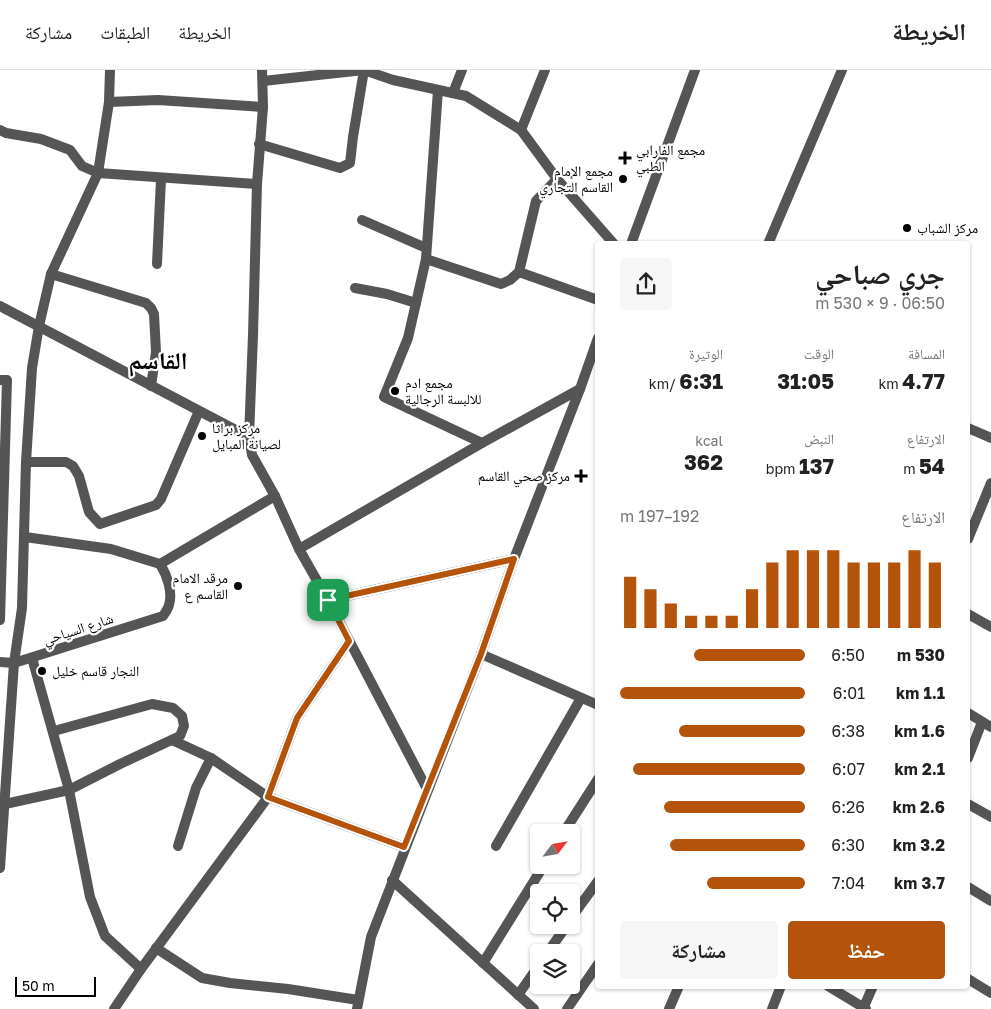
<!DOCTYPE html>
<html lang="ar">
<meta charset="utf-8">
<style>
body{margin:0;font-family:"Golos Text","Noto Naskh Arabic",sans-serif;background:#f6f6f6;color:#222;direction:rtl;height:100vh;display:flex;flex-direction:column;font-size:19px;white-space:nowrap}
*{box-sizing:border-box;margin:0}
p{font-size:16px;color:#767676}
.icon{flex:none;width:28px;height:28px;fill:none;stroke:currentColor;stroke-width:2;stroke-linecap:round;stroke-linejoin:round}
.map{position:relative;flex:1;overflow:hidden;direction:ltr}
.details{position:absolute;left:595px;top:171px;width:375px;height:748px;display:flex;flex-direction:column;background:#fff;border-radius:5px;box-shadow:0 1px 4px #0004;direction:rtl}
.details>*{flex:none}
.needle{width:32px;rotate:59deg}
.tools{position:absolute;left:530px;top:754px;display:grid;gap:10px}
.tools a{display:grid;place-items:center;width:50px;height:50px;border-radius:5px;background:#fff;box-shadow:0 1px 4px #0004;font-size:25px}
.scale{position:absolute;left:15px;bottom:12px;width:81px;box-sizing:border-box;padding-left:5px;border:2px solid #000;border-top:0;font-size:14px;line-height:18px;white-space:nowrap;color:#000;-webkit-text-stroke:4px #fff;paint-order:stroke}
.pin{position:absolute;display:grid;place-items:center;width:42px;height:42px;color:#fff;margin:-21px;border-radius:10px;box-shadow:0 2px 8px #0006}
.round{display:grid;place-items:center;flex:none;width:52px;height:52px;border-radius:5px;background:#f6f6f6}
.summary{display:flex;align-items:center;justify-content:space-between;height:85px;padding:0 25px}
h1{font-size:28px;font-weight:700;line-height:38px}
.metrics{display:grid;grid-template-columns:repeat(3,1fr);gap:8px;height:85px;padding:5px 25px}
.metrics div{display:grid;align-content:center}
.metrics b{font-size:21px;font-weight:700}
.metrics small{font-size:14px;font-weight:400}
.metrics p{font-size:14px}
.chart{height:140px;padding:10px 25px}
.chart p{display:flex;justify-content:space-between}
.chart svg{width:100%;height:90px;margin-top:5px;stroke:#b45309;stroke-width:6}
.button{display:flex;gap:10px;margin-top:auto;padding:10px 25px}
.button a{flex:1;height:58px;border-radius:5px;background:#b45309;color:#fff;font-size:20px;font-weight:700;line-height:58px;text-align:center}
.button a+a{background:#f6f6f6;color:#222}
ul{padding:0 25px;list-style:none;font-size:16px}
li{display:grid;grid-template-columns:80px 60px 1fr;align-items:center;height:38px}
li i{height:12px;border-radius:6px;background:#b45309}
header{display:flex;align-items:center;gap:30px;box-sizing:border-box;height:70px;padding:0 25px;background:#fff;border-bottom:1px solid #e0e0e0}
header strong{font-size:24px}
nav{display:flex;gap:28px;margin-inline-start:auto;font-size:18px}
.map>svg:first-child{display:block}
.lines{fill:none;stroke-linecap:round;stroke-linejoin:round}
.minor{stroke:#555;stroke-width:10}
.tertiary{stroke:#555;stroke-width:10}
.route-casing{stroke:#fff;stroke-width:10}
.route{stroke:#b45309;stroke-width:6}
.poi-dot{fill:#000;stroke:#fff;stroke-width:2}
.labels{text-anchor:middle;stroke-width:4.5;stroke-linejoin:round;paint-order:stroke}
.poi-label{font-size:14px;fill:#000;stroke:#fff;text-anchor:start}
.street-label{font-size:14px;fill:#000;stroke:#fff}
.town-label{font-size:24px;font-weight:bold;fill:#000;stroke:#fff}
</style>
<header>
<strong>الخريطة</strong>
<nav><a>الخريطة</a><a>الطبقات</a><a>مشاركة</a></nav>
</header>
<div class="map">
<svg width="991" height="939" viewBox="0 0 991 939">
<rect width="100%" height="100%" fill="#fff"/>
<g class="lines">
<g class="minor">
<path d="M262,0l1,37 -6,77 -4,151 -4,102 3,18 23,41 24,53 29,51 99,189"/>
<path d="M263,11l101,-11 29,10 73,16 55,34 36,49 57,65"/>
<path d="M438,20l-12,169 -18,79 -24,59 98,46"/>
<path d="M453,23l9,-23"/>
<path d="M109,32l49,-2 105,7"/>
<path d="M0,60l6,3 35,6 29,11 12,16 16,7 159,11"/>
<path d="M521,60l24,-60"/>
<path d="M259,74l81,24 10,-5 3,-26 11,-67"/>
<path d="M362,150l64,28"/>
<path d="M768,174l74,-174"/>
<path d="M426,189l75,25 9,-4 9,-8 17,-71 21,-22"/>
<path d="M157,194l4,-85"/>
<path d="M519,202l79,28"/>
<path d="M51,204l95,29 5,5 3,6 2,38 -5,34"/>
<path d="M355,218l32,6 29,9"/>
<path d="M0,236l249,131"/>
<path d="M0,310h7l-7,240"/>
<path d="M968,358l23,10"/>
<path d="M26,392h40l7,4 6,10 10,36 11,12 56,-19 5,-6 38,-88"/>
<path d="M968,469l23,-56"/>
<path d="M299,479l183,-106 98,-54"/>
<path d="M160,494l115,-68"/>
<path d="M328,530l186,-41"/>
<path d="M968,544l23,13"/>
<path d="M481,584l117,51"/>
<path d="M32,588l37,132 21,107 15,39 36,33"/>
<path d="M0,592l14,1 149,-47c2,-3 5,-7 6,-11 4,-13 -2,-30 -9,-41l-49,-15 -86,-12"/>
<path d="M968,643l23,14"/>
<path d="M172,670l39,18 57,39 136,50"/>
<path d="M968,688l14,-36"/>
<path d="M5,734l64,-14 51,-26 60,-28 4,-10 -2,-10 -9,-8 -21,-4 -98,27"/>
<path d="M968,734l23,13"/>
<path d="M564,762l34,-53"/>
<path d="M178,776l18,-58 15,-30"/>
<path d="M496,776l85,-148"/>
<path d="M0,798l14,-205 8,-55 4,-146 6,-94 7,-42 12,-52 47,-101 11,-71 1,-32"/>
<path d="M392,810l142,129"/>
<path d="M968,817l23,14"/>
<path d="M571,848l27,-37"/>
<path d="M156,878l46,30 28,5 58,6 70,11"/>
<path d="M548,882l19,-27"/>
<path d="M483,893l61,-98"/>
<path d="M968,909l23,14"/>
<path d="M828,916l38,23"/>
<path d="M518,925l21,-30"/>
<path d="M114,939l27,-40 127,-172 29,-79 52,-77"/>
<path d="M567,939l31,-45"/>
<path d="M669,939l10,-23"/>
<path d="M772,939l9,-23"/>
<path d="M863,939l10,-23"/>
</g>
<g class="tertiary">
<path d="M631,174l64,-174"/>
<path d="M357,939l14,-72 110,-283 33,-95 66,-170 18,-51"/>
</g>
</g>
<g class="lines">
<defs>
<path id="route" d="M514,489l-33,95 -77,193 -136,-50 29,-79 52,-77 -21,-41z"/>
</defs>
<use href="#route" class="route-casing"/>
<use href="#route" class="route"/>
</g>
<g class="poi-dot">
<path d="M622.5 80.5h5v5h5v5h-5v5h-5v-5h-5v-5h5z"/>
<circle cx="623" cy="109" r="5"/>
<circle cx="907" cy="158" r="5"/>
<circle cx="395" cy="321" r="5"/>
<circle cx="202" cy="366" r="5"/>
<path d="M578.5 398.5h5v5h5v5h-5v5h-5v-5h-5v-5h5z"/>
<circle cx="238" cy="516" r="5"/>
<circle cx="42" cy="601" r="5"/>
</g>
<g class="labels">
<g class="poi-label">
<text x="636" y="85">مجمع الفارابي<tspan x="636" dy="16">الطبي</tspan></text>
<text x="613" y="106" text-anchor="end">مجمع الإمام<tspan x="613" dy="16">القاسم التجاري</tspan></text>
<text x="917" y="163">مركز الشباب</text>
<text x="405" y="318">مجمع ادم<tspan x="405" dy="16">للالبسة الرجالية</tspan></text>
<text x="212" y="363">مركز براثا<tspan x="212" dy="16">لصيانة المبايل</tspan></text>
<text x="570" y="411" text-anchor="end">مركز صحي القاسم</text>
<text x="228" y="513" text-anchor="end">مرقد الامام<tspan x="228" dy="16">القاسم ع</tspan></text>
<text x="52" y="606">النجار قاسم خليل</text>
</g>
<g class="street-label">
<text transform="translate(78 559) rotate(-18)" y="5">شارع السياحي</text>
</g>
<g class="town-label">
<text x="158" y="299">القاسم</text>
</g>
</g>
</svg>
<div class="tools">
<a><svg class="needle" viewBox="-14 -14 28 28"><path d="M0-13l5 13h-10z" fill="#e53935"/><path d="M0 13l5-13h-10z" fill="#767676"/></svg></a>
<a><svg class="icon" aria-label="locate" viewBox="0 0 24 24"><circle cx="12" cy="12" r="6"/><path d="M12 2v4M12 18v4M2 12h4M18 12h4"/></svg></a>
<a><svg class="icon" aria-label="layers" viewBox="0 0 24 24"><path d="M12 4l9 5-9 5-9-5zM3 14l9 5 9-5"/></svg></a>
</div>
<div class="scale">50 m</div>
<div class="pin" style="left:328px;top:530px;background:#1e9e55"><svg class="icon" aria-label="arrive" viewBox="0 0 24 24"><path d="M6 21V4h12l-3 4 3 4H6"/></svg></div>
<section class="details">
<div class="summary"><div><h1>جري صباحي</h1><p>06:50 · 9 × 530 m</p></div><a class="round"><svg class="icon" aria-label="share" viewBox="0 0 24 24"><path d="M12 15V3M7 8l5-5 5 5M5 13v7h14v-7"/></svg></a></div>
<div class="metrics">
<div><p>المسافة</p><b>4.77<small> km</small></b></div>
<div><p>الوقت</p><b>31:05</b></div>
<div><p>الوتيرة</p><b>6:31<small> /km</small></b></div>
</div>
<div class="metrics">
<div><p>الارتفاع</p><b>54<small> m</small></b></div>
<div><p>النبض</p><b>137<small> bpm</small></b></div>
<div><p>kcal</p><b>362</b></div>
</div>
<div class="chart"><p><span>الارتفاع</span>192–197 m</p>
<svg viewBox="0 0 160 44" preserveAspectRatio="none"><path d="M5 44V19M15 44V25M25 44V32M35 44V38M45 44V38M55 44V38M65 44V25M75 44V12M85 44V6M95 44V6M105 44V6M115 44V12M125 44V12M135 44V12M145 44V6M155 44V12"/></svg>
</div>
<ul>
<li><b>530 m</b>6:50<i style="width:60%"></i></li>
<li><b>1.1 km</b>6:01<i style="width:100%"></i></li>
<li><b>1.6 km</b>6:38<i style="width:68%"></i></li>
<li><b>2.1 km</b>6:07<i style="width:93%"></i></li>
<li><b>2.6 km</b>6:26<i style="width:76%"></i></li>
<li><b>3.2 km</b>6:30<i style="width:73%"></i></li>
<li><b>3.7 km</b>7:04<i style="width:53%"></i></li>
</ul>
<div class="button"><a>حفظ</a><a>مشاركة</a></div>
</section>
</div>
